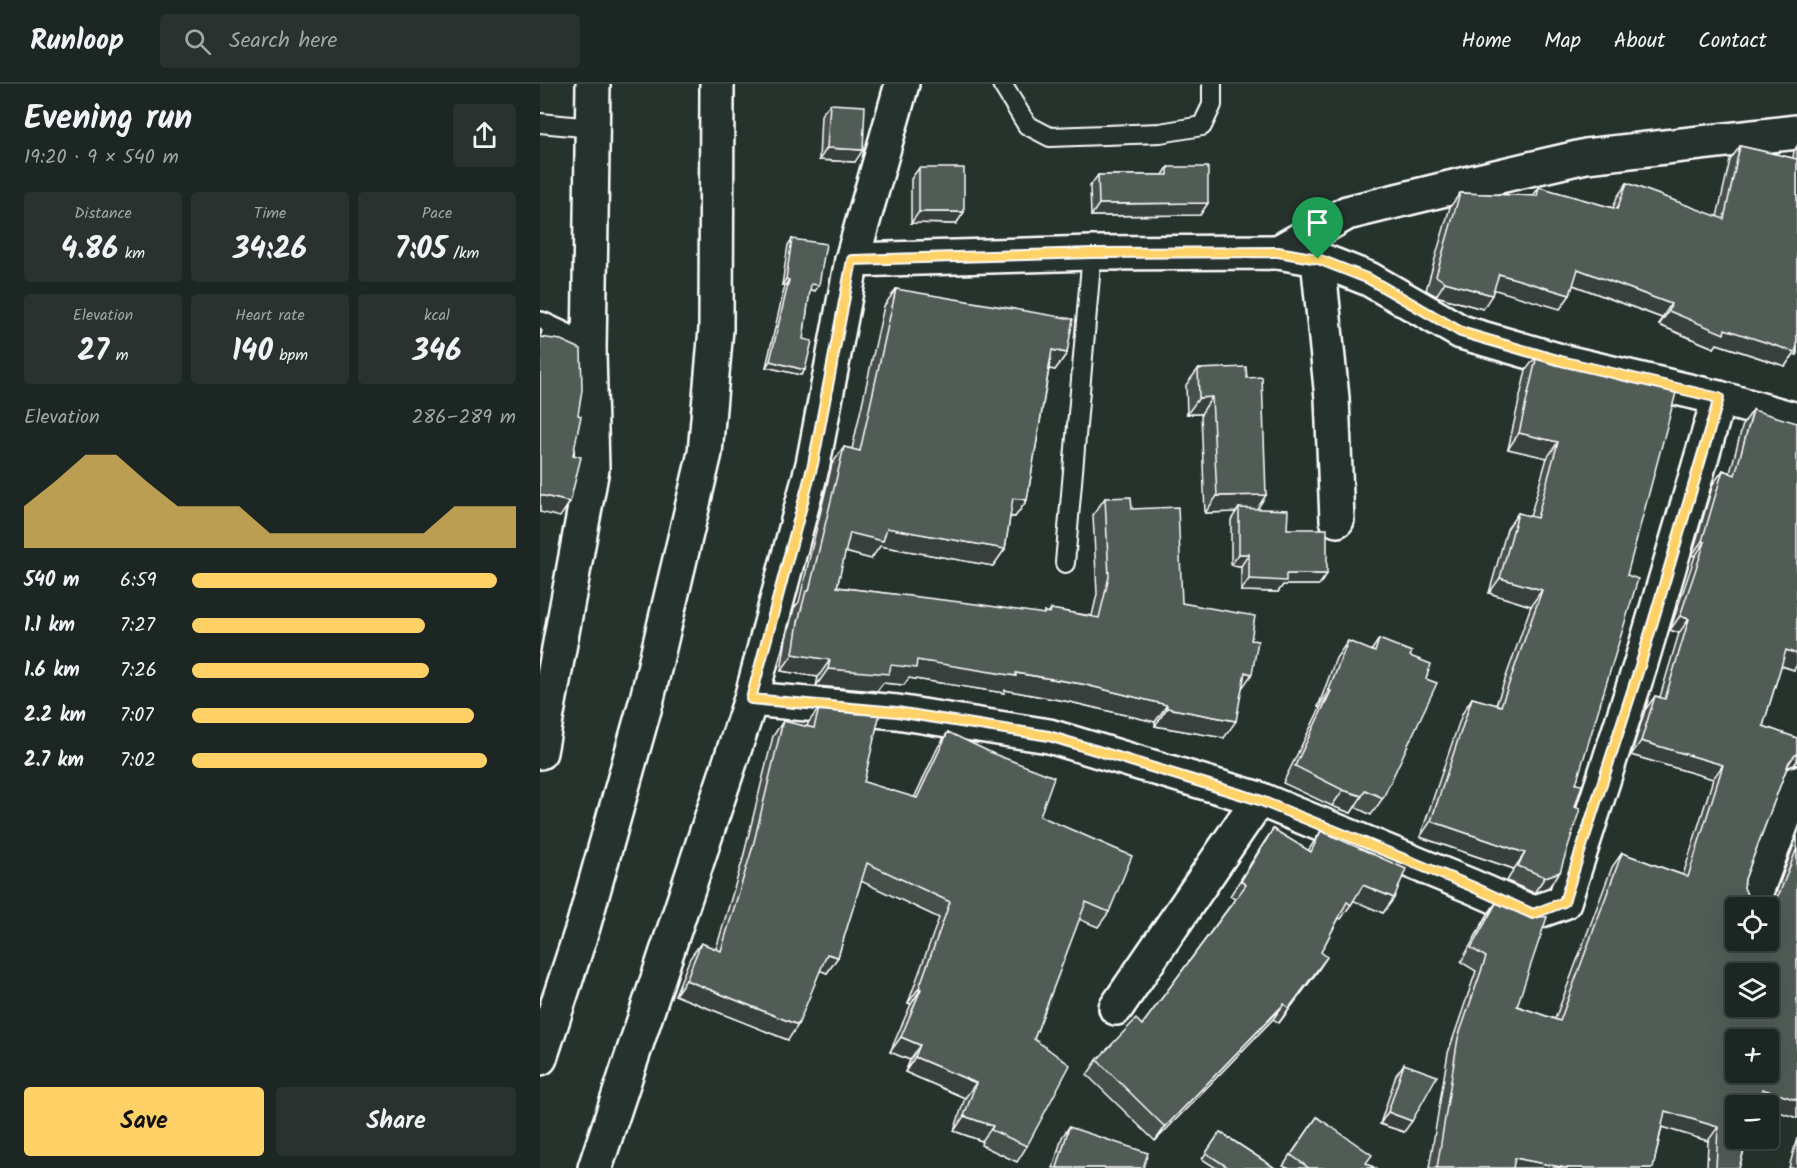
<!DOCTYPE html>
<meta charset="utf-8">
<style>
body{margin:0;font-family:Kalam,sans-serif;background:#29322f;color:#f1f3f6;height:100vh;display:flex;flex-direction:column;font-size:22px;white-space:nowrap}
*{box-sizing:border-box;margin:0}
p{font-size:20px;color:#a0a5a5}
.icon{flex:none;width:33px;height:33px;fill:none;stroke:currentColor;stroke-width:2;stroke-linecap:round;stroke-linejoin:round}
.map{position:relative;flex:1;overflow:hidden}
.details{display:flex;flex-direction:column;background:#1c2622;width:540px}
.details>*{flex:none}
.buttons{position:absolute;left:1185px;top:813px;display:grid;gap:12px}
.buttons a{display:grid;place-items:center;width:54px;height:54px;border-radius:6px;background:#1c2622;box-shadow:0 6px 24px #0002,0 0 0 2px #3a4340;font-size:30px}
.pin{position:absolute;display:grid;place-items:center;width:51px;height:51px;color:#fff;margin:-62px -26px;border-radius:50% 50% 50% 0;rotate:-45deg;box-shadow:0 0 6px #0007}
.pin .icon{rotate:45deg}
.round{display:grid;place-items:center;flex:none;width:63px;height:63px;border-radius:6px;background:#29322f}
.head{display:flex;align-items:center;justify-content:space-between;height:102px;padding:0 24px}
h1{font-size:33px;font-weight:800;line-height:45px}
.metrics{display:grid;grid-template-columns:repeat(3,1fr);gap:9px;height:102px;padding:6px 24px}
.metrics div{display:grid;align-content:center;border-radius:6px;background:#29322f;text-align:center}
.metrics b{font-size:30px;font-weight:800}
.metrics small{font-size:16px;font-weight:400}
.metrics p{font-size:16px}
.chart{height:168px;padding:12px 24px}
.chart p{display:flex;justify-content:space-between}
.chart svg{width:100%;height:108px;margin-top:6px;fill:#ffd166;opacity:.7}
.cta{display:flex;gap:12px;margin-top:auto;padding:12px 24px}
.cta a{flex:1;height:69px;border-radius:6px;background:#ffd166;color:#111;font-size:24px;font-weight:800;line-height:69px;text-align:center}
.cta a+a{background:#29322f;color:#f1f3f6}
ul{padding:0 24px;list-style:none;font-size:20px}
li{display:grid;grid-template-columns:96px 72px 1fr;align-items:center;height:45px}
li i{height:15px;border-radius:8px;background:#ffd166}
header{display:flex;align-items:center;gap:36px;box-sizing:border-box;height:84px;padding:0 30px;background:#1c2622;border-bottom:2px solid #3a4340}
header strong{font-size:28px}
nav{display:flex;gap:33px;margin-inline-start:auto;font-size:21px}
.search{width:420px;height:54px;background:#29322f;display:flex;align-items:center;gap:15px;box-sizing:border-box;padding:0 21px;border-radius:6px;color:#a0a5a5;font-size:22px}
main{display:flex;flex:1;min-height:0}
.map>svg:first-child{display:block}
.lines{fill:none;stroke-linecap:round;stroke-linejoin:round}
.lane-casing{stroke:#fff;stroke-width:22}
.street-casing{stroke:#fff;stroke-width:38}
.secondary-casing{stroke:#fff;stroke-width:38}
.lane{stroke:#26332d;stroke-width:18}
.street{stroke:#26332d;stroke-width:33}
.secondary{stroke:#26332d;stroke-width:33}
.wall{fill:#464f4b;stroke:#fff;stroke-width:1.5}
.shaded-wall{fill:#39403d;stroke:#fff;stroke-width:1.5}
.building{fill:#515c57;stroke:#fff;stroke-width:1.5;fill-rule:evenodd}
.route-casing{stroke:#fff;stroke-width:12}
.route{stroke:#ffd166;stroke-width:8}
</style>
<header>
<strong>Runloop</strong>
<div class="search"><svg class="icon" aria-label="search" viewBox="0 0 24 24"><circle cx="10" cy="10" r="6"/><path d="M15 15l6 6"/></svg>Search here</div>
<nav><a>Home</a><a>Map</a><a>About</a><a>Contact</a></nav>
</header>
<main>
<section class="details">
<div class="head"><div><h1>Evening run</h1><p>19:20 · 9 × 540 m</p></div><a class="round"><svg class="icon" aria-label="share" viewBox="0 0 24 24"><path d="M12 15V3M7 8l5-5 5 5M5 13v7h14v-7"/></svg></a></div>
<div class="metrics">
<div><p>Distance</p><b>4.86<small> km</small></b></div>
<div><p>Time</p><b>34:26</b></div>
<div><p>Pace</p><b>7:05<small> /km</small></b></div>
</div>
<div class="metrics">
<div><p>Elevation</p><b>27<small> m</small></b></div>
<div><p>Heart rate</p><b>140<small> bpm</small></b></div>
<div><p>kcal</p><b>346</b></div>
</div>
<div class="chart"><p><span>Elevation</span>286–289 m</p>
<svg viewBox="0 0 160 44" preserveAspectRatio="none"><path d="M0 44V27L10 17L20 6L30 6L40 17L50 27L60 27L70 27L80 38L90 38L100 38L110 38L120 38L130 38L140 27L150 27L160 27V44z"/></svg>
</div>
<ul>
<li><b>540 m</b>6:59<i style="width:94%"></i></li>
<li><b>1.1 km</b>7:27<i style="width:72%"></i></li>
<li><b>1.6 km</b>7:26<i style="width:73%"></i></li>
<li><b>2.2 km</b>7:07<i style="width:87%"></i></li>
<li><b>2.7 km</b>7:02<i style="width:91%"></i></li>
</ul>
<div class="cta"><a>Save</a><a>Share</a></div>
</section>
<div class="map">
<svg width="1257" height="1084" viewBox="0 0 1257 1084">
<rect width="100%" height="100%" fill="#26332d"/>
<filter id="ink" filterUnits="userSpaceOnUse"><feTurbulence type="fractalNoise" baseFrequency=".0167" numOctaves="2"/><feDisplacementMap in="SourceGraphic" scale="12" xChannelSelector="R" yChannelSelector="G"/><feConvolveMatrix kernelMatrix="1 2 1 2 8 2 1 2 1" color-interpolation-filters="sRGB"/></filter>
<g filter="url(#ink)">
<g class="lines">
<defs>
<g id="lane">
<path d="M462,0l25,41 23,12 110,-4 42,-7 10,-21v-21"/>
<path d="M0,39l53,5"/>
<path d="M525,479l27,-310"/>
</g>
<g id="street">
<path d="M738,168l69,-39 127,-31 112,-26 211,-24"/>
<path d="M778,175l14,139 5,122"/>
<path d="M312,176l240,-7 186,-1 40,7 51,20 92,53 100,29 158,37 78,22"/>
<path d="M0,245l49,23"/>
<path d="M211,615l146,13 152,24 210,63 212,87 62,27 31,-11 76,-236 79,-268"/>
<path d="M0,668l52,-283 -3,-117 4,-268"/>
<path d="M1213,816l44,-117"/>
<path d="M576,924l143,-209"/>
<path d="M55,1084l156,-469 62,-235 39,-204 50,-176"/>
</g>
<path id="secondary" d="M0,974l43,-131 64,-228 58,-246 11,-124 1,-245"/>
</defs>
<use href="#lane" class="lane-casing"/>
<use href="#street" class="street-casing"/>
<use href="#secondary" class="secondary-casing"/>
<use href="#lane" class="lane"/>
<use href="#street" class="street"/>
<use href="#secondary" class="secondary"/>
</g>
<g class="wall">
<path d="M290,20l25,58 -36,-2 2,-45z"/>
<path d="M1200,62l53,12 1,-7 3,-5v209l-3,-1 -9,12 -68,-22 -3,4 -55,-23 3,-7 -89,-33 -3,10 -10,14 -66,-20 -11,20 -47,-13 -10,-6 24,-83 10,-14 73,3 6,-9 74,21 4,-11 10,-14 90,34 13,-57z"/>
<path d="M628,83l40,36 -8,12 -109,1 -1,-30 8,-11h65z"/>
<path d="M379,84l45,44 -8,12 -45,-1v-44z"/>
<path d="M252,155l27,46 -4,6 -5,-1 -7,49 -2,36 -35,-8 19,-82h-3l6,-40z"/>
<path d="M356,205l171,64 -12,17 -6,-1 -22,131 -12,17h-5l-5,32 -12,17 -113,-20 -9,13 -26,-7 -8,35 206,27 1,-2 4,1 3,-4 41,7 5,-22 -4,-79 12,-17 27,11 50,94 60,84 -18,51 -69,-12v-4l-85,-20 -65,-12 -1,3 -95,-15 -5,7 -21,-2 -6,8 -61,-5 2,-9 -37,-6 5,-32 8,-31 5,-6 33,-138 12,-17 8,2 32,-143z"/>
<path d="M997,271l90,220 -51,209 -27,103 -15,6 -27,-12 7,-12 -94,-32 42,-123 10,-16 24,7 35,-99 -42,-13 18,-64 11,-16 12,4 17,-59 -39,-9 18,-79z"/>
<path d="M658,285l49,9 19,117 -9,14 30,20 40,45 -8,11h-36l-5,7 -37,-1v-25l-10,-1v-45l5,-8 -31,1 -4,-99h-14l-1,-29z"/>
<path d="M1213,326l41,260 -13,-4 -18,60 34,12v23l-3,4 -7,2 -42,112 -1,9 4,9 8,6 9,1 8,-3 24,-65v282l-29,-10v-2l-10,-2 -19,64h-32l1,-27 -46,-14 -9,41h-224l19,-115 28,-82 -15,-9 27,-48 10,-14 19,106 38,13 57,-152 10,-14 61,22 30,-96 -82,-24 14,-45 10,-14 5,1 19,-64 -9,-3 25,-74 -3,-1 21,-71 10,-14 7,3 13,-49z"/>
<path d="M839,555l31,17 -27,142 -12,17 -16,-8 -4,6 -19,-7 -49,-23 37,-75 -2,-1 18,-49 12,-17 23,10z"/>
<path d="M279,624l45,74 50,16 24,-51 10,-15 92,84 69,96 -11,15 -19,-8 -45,120 -7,107 -10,16 -36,-17 1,-4 -28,-10 11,-33 -60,-26 5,-12 -20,-8 21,-48 -3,-1 31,-85 -78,-37 -23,76 -11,16 -7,-3 -32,70 -113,-45 15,-37 11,-15 15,6 26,-87 31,-126 10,-15 24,6 1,-4z"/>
<path d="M733,745l35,22 13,-20 73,67 -11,15 -29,-13 -13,19 -2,-1 -18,34 -4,20 -38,51 -6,-4 -118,122 -68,-66 10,-15 45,-35 93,-126 -5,-3 33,-52z"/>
<path d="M864,980v68l-24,-8 16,-49z"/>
<path d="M777,1033l49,46 9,5h-88l-4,-2z"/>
<path d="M529,1043l74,41h-90l9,-31z"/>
<path d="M680,1048l55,36h-59l-14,-9z"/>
<path d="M1257,1054v30h-8z"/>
</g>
<g class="shaded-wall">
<path d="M287,64l36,2 -8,12 -36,-2z"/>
<path d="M668,119l-8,12 -109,1 8,-12z"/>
<path d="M379,128h45l-8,12 -45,-1z"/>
<path d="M1038,185l93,35 -9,14 -94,-35z"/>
<path d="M959,190l71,21 -10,14 -71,-21z"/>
<path d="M246,195l3,1 -4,5h-3z"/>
<path d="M905,198l47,13 -9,14 -47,-13z"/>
<path d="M271,200l8,1 -4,6 -8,-2z"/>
<path d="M1129,227l56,18 72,13v13l-3,-1 -9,12 -68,-22 -3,4 -55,-23z"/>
<path d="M512,266l15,3 -12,17 -15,-3z"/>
<path d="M230,277l35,9 -4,5 -35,-8z"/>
<path d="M672,313l-11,17h-14l12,-16z"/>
<path d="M979,349l39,9 -11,16 -39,-9z"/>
<path d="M0,411l30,7 -10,15 -20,-5z"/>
<path d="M726,411l-11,17 -16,-4 -3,4 -31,1 12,-17z"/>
<path d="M473,414l14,2 -12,17 -14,-2z"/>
<path d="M347,444l118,21 -12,17 -113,-20 -9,13 -33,-9 12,-17z"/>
<path d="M1162,457l3,1 -10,14 -3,-1z"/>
<path d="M699,470h10l-8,12 -10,-1z"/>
<path d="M746,490h41l-8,11h-36l-5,7 -37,-1 8,-12z"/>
<path d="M960,494l42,12 -11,16 -42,-13z"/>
<path d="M1140,532l9,3 -10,14 -9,-3z"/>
<path d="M1246,566l11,4v11l-3,5 -18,-6z"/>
<path d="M253,570l37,6 -12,17 -37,-6z"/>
<path d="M377,576l99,13 66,11 85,21 -12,17 -85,-20 -65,-12 -1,3 -95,-15 -5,7 -21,-2 -6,8 -61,-5 12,-17 63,-4z"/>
<path d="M705,588l7,2 -12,17z"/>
<path d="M789,606l2,1 -11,17 -2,-1z"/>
<path d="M627,624l69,13 -12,17 -69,-12z"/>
<path d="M1101,657l82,24 -10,14 -82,-24z"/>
<path d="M1257,669v8l-3,4 -8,3 9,-14z"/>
<path d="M803,706l19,6 -11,17 -19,-7z"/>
<path d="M891,737l94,32 -11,16 -94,-32z"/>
<path d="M1020,788l-11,15 -15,6 11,-16z"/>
<path d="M823,801l31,13 -11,15 -31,-13z"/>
<path d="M287,870l11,3 -11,16 -11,-4z"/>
<path d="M787,873l-10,15 -38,51 10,-15z"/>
<path d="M146,896l112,45 -10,15 -113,-45z"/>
<path d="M379,904l2,1 -10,15 -3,-1z"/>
<path d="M744,920l-11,15 -118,122 10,-14z"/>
<path d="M361,953l19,8 -10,15 -20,-8z"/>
<path d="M375,973l61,26 -11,15 -60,-26z"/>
<path d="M1222,1005l35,11v18l-29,-10v-2h-7l-9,-3z"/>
<path d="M1125,1027l53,16 -10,14 -53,-16z"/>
<path d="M848,1028l24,9 -8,11 -24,-8z"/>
<path d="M424,1032l29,10 -11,15 -28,-10z"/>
<path d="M975,1074l51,10h-58z"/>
</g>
<g class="building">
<path d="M290,20l35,2 -2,44 -36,-2z"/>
<path d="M1200,62l57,13v187l-2,6 -70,-23 -1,5 -55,-23 2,-7 -93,-35 -8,26 -71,-21 -7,21 -47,-13 -9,-6 24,-83 77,3 2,-9 78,22 10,-26 97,36z"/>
<path d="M628,83h40v36l-109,1 -1,-29h70z"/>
<rect x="379" y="84" width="45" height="44"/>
<path d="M252,155l34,5 -7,41 -8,-1 -8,55 9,2 -7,29 -35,-9 19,-81 -3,-1z"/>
<path d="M356,205l177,30 -6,34 -15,-3 -25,150 -14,-2 -8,51 -118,-21 -4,13 -33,-8 -13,54 139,17 68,10v-2l6,1 1,-4 48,9 10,-41 -4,-79 26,-1 1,12 46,-2 4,96 73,13 -4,24 7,1 -6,33 -7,-2 -9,49 -69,-13v-3l-85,-21 -66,-11v3l-99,-16 -1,8 -25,-3 -2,9 -61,-5 2,-9 -37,-6 5,-32 8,-31h3l35,-144 16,4z"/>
<path d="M0,245l2,2 -2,6 21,3 20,9 1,41 -4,25 3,1 -8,39 8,2 -11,45 -30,-7z"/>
<path d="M997,271l140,34 -50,186 11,4 -62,205 6,1 -7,22 5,2 -20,63 -15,5 -27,-11 7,-13 -94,-32 41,-123 29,8 41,-116 -42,-12 18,-65 19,5 21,-76 -39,-9z"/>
<path d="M706,283l1,11 15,-1 4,118 -49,1 -5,-99 -13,1 -1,-29z"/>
<path d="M1213,326l44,13v231l-11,-4 -23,76 34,12v15l-8,9 -44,117 -1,9 4,9 8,6 9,1 10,-4 5,-8 17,-44v252l-35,-11 -5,17h-21v32h11l-8,30h-23l2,-41 -53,-16 -12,57h-87l-51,-10 -2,10h-76l21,-130 28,-81 -15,-9 27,-48 37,16 12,1 -30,89 43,15 62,-168 66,24 35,-112 -82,-24 14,-45 10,3 24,-80 -9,-3 25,-74 -3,-1 21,-71 12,5zM1196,824h32v32h-32zM1196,890h32v32h-32zM1196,956h32v32h-32z"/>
<path d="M699,424l49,2 -1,19h40v45h-41v7l-37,-2v-25h-10z"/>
<path d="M839,555l33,13 -2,4 21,8 -5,15 11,4 -54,115 -18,-8 -3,6 -19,-6 -48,-24 36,-75 -2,-1 19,-49 27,11z"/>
<path d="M279,624l61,5 -16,69 53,16 31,-66 46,22 60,23 -14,39 92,40 -23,56 -23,-10 -52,137 36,26 -43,81 -36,-16 2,-4 -29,-10 12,-33 -61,-26 5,-12 -19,-8 20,-48 -2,-1 31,-86 -83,-39 -29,94 -11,-3 -29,71 -112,-45 15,-37 20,8 32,-105 30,-125 31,7z"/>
<path d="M733,745l38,23 10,-21 85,38 -12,29 -31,-13 -12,20 -4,-3 -26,50 6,5 -38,51 -5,-4 -119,123 -68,-67 39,-41 6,6 104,-140 -5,-4z"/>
<path d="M864,980l33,12 -25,45 -24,-9z"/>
<path d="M777,1033l55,38 -6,8 9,5h-66l-18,-13z"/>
<path d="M529,1043l79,26 -5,15h-86z"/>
<path d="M680,1048l55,36h-46l-23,-15z"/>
</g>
</g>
<g class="lines" filter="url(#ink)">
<defs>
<path id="route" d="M738,168l40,7 51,20 92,53 100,29 158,37 -79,268 -76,236 -31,12 -62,-28 -212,-86 -210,-64 -152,-24 -146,-13 62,-235 39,-204 240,-7z"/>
</defs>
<use href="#route" class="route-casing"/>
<use href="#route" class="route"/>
</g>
</svg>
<div class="buttons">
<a><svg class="icon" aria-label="locate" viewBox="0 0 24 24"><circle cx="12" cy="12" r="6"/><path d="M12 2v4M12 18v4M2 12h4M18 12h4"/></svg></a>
<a><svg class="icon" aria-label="layers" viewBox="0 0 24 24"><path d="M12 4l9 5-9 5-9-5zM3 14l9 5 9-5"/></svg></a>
<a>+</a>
<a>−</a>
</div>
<div class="pin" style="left:778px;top:175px;background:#1e9e55"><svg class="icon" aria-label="arrive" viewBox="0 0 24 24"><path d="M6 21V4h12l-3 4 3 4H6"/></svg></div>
</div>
</main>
